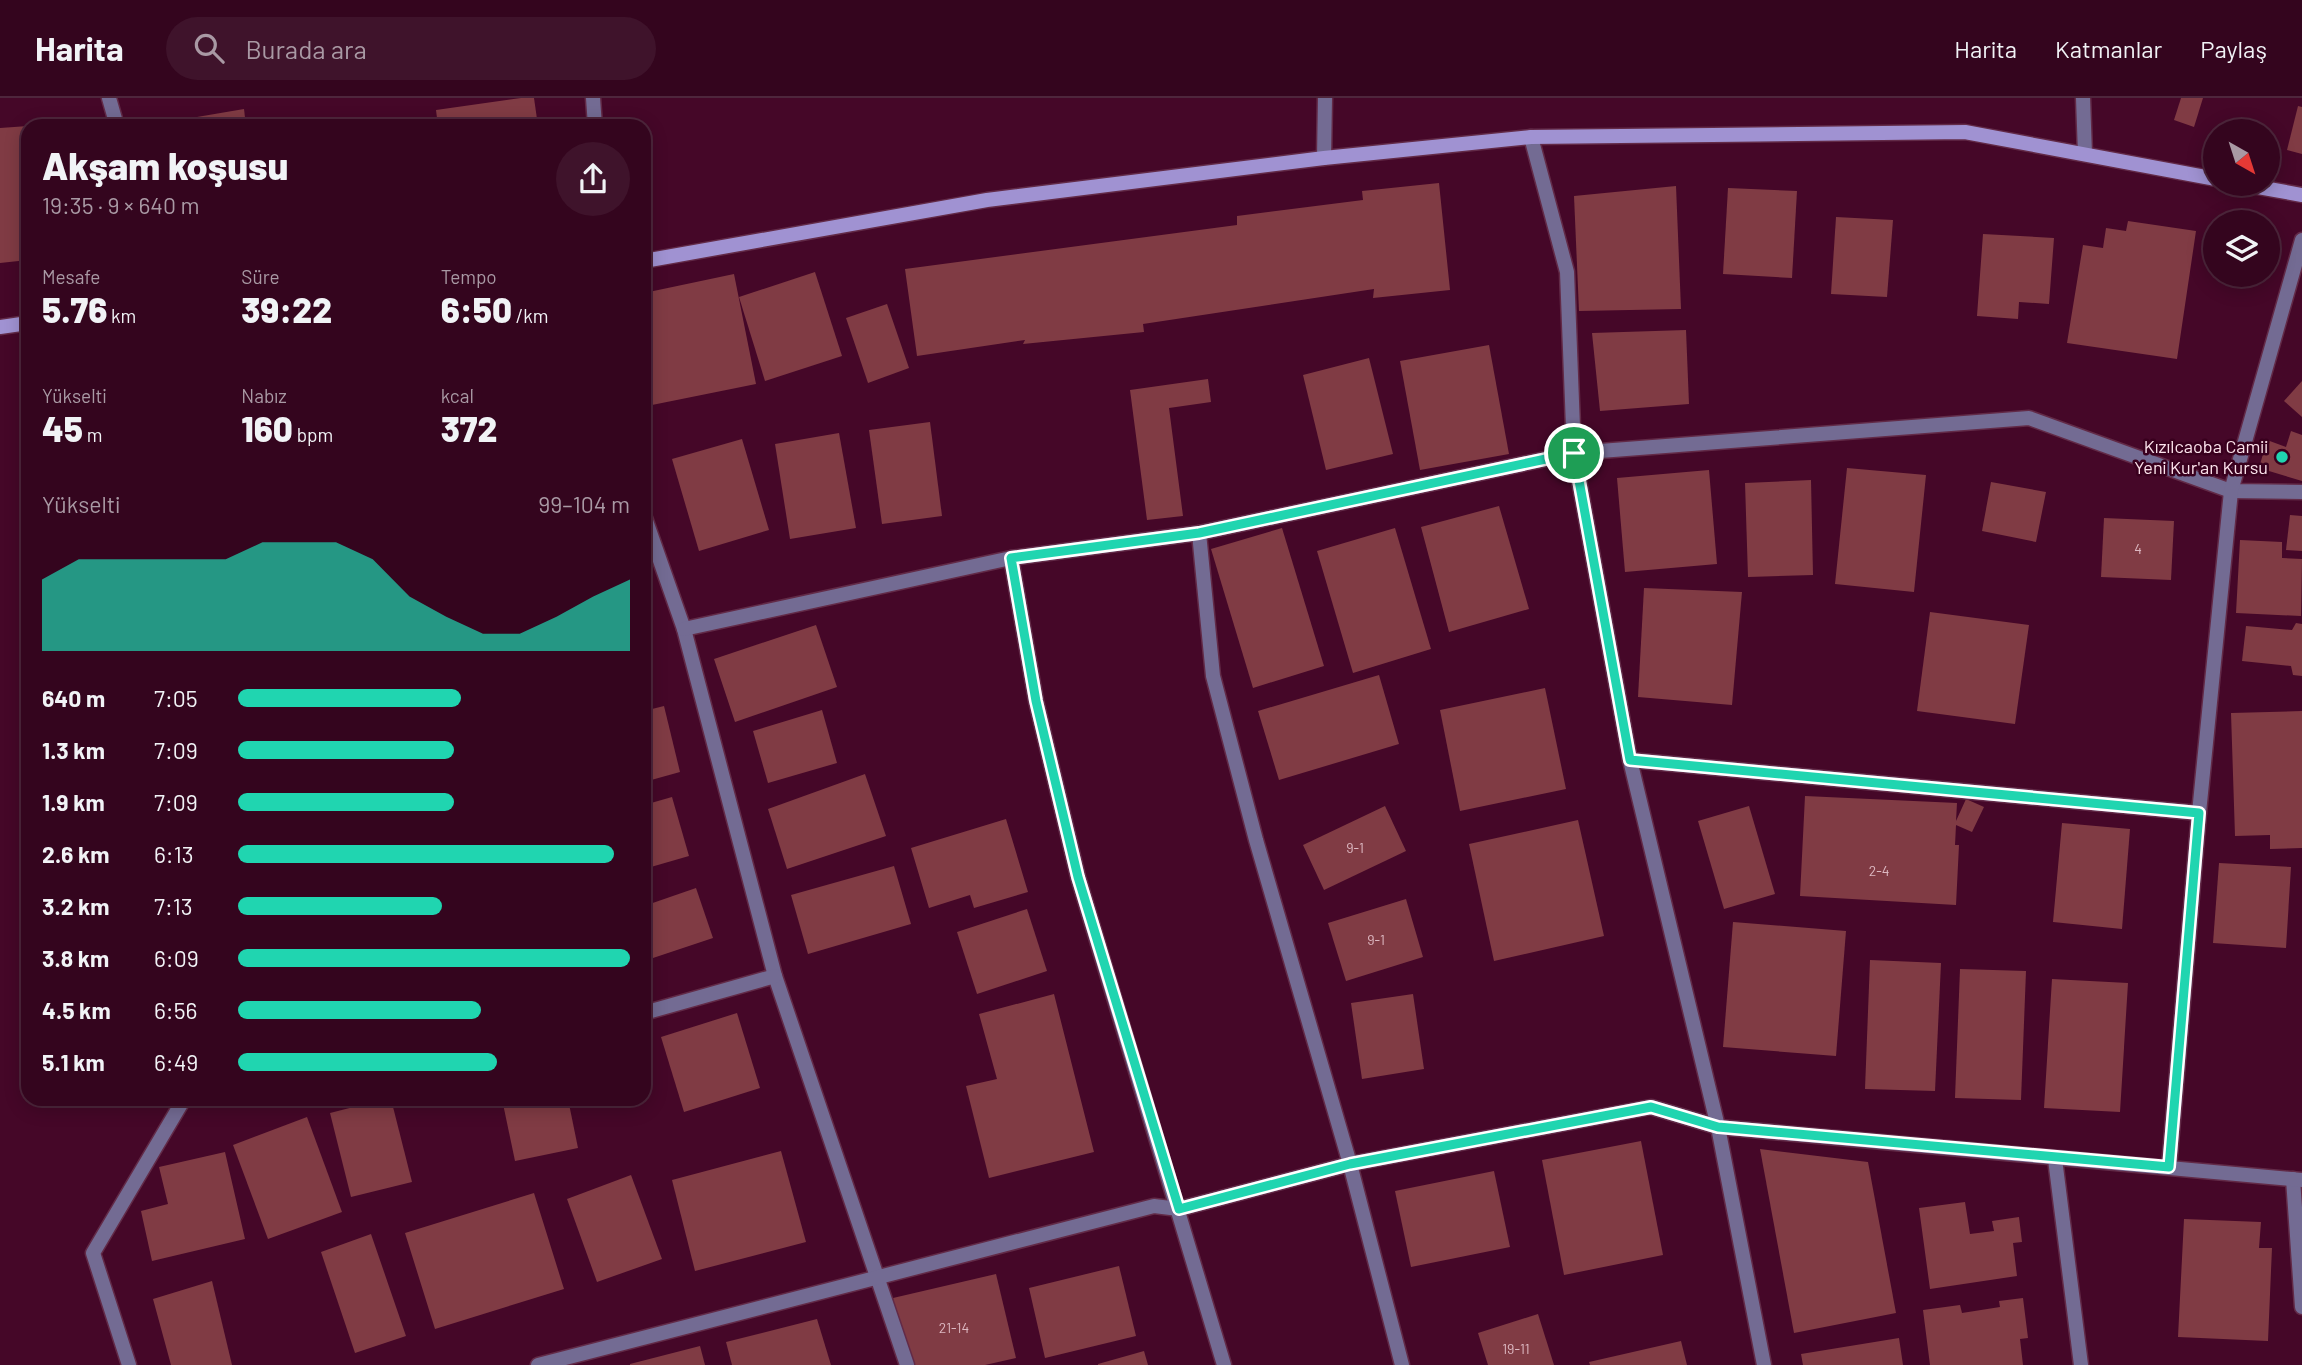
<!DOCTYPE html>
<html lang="tr">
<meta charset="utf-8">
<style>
body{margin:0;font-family:Barlow,sans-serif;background:#3f132b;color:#f1f3f6;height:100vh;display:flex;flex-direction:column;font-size:26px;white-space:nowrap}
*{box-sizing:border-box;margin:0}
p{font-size:23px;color:#a999a4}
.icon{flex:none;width:38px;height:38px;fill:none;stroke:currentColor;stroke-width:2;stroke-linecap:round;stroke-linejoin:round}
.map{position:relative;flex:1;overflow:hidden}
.sheet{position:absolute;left:21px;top:21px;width:630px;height:987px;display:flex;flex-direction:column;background:#34051e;border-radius:21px;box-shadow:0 4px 18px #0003,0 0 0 2px #4e263c}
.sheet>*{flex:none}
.needle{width:46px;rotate:141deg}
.fabs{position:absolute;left:2203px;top:21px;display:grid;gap:14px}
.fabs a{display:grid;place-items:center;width:77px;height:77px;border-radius:50%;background:#34051e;box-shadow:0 4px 18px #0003,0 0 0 2px #4e263c;font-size:35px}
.pin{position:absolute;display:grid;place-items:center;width:60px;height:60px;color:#fff;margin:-30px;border:4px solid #fff;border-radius:50%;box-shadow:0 2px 7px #0007}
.round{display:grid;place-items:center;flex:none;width:74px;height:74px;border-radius:37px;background:#3f132b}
.summary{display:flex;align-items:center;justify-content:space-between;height:119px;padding:0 21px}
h1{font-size:38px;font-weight:800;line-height:52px}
.metrics{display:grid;grid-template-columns:repeat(3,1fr);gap:10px;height:119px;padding:7px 21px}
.metrics div{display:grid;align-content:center}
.metrics b{font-size:35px;font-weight:800}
.metrics small{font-size:19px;font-weight:400}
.metrics p{font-size:19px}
.chart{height:196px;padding:14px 21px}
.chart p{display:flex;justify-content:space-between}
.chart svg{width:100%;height:126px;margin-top:7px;fill:#20d5b0;opacity:.7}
ul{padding:0 21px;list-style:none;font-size:23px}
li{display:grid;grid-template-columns:112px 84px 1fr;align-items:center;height:52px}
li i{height:18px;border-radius:9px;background:#20d5b0}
header{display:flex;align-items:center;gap:42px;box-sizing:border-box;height:98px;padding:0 35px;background:#34051e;border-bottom:2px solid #4e263c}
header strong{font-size:33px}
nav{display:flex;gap:38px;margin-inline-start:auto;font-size:24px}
.search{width:490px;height:63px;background:#3f132b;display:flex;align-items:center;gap:18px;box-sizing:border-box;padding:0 24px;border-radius:38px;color:#a999a4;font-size:26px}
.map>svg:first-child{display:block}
.building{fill:#803b44}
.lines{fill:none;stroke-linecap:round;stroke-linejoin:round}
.street-casing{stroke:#622a47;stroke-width:17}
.secondary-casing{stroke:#622a47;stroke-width:17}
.street{stroke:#736b93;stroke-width:14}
.secondary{stroke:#a092d2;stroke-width:14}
.route-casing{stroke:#fff;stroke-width:14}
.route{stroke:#20d5b0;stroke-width:9}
.poi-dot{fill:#20d5b0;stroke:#39001e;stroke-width:2.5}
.labels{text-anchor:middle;stroke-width:5;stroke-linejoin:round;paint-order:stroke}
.number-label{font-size:14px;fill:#ddb9c2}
.poi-label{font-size:18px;fill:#fce3ec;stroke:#39001e;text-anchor:end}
</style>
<header>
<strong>Harita</strong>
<div class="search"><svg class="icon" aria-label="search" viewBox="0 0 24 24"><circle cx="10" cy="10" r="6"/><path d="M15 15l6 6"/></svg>Burada ara</div>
<nav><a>Harita</a><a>Katmanlar</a><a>Paylaş</a></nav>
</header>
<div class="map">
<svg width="2302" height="1267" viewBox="0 0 2302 1267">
<rect width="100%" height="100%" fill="#450728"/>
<g class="building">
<path d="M521,0h13l4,28h-100l-2,-16z"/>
<path d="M2181,0h22l-9,29 -20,-7z"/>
<path d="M2298,8l4,1v47l-15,-4z"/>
<path d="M244,11l2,17h-48l-1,-9z"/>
<path d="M28,28v134l-28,3v-135z"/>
<path d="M1439,85l11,107 -77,8 1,-9 -231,35 1,8 -121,12 2,-4 -108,16 -12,-87 332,-44v-9l126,-16 -1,-9z"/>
<path d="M1676,88l5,123 -102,2 -5,-115z"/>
<path d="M1728,90l69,3 -5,87 -69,-4z"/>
<path d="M1836,119l57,3 -6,77 -56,-3z"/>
<path d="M2128,123l68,10 -19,128 -110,-16 16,-98 20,3 3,-20 20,3z"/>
<path d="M1983,136l71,4 -5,66 -30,-2 -1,17 -41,-3z"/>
<path d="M815,174l27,84 -77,25 -26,-84z"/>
<path d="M734,176l22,110 -109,22 -3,-18v-95z"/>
<path d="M887,206l22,64 -41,15 -22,-65z"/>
<path d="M1686,232l3,74 -89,7 -8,-78z"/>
<path d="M1489,247l20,109 -89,16 -20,-109z"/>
<path d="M1369,260l24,96 -67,16 -23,-95z"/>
<path d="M1208,281l3,23 -42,6 14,108 -36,4 -17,-130z"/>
<path d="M2302,283v36l-18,-16z"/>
<path d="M930,324l12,94 -60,8 -13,-94z"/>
<path d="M2291,333l11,4v46l-43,-13 8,-28 19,7z"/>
<path d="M839,335l17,95 -66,11 -15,-95z"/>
<path d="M742,341l27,91 -70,21 -27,-92z"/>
<path d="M1847,370l79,7 -12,117 -79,-8z"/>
<path d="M1709,372l8,94 -92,8 -8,-94z"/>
<path d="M1811,382l2,95 -65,2 -3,-94z"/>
<path d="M1991,384l55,10 -10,50 -54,-11z"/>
<path d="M1499,408l30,103 -80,23 -28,-105z"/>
<path d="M2290,417l12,1v35l-16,-1z"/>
<path d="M2104,420l70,3 -3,59 -70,-3z"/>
<path d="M1282,430l42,138 -71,22 -42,-139z"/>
<path d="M1395,430l36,121 -78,24 -36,-122z"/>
<path d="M2240,442l42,2v16l20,1 -1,57 -65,-3z"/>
<path d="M1644,490l98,4 -10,113 -94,-8z"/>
<path d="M1930,514l99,13 -14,99 -98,-13z"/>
<path d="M2296,525l6,1v52l-9,-1 -2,-9 -49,-5 4,-35 46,4z"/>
<path d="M816,527l21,62 -102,35 -21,-63z"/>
<path d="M1379,577l20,69 -120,36 -21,-69z"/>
<path d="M1545,590l21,101 -106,22 -20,-101z"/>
<path d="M664,608l16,66 -36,10v-71z"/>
<path d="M822,612l15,53 -69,20 -15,-52z"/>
<path d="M2302,613v137l-32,1v-14l-35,1 -4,-123z"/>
<path d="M865,676l21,62 -99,33 -19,-60z"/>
<path d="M1805,698l152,7 -1,18 10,-22 18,8 -12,25 -16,-7 -1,20h4l-3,60 -156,-9z"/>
<path d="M672,699l17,59 -45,13v-64z"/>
<path d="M1385,708l21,45 -82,39 -21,-45z"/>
<path d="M1749,708l26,88 -51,15 -26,-88z"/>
<path d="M1006,721l22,73 -54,16 -4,-13 -41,13 -18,-60z"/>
<path d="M1578,722l26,116 -110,25 -25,-117z"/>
<path d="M2062,725l68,6 -8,100 -69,-7z"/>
<path d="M2219,765l72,4 -5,81 -73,-5z"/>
<path d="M894,768l17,58 -103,30 -17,-59z"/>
<path d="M696,790l17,50 -69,23v-55z"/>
<path d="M1406,801l17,58 -77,24 -18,-58z"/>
<path d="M1027,811l20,62 -70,23 -20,-62z"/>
<path d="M1733,824l113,9 -10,125 -113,-9z"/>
<path d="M1870,862l71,3 -6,128 -70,-2z"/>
<path d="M1960,871l66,2 -5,129 -66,-2z"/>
<path d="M2052,881l76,4 -8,129 -76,-4z"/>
<path d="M1054,896l40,158 -105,26 -23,-92 31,-7 -18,-65z"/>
<path d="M1413,896l11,75 -62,10 -11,-76z"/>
<path d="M737,915l23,75 -76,24 -23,-75z"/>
<path d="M385,1001h6l21,83 -61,15 -21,-84z"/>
<path d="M502,1001h66l10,49 -63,13z"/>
<path d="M307,1019l35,95 -74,27 -35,-94z"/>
<path d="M1641,1043l22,114 -99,20 -22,-115z"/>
<path d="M1760,1051l108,13 28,151 -102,20z"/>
<path d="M781,1053l25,91 -111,29 -23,-91z"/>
<path d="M225,1054l20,87 -93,22 -11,-50 27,-7 -9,-37z"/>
<path d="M1494,1073l16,76 -99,20 -16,-76z"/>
<path d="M631,1077l31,84 -65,23 -30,-83z"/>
<path d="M534,1095l30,96 -129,40 -30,-96z"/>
<path d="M1965,1104l5,32 24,-3 -2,-10 27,-4 3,25 -9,1 4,33 -87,13 -11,-81z"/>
<path d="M2184,1121l77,3 -2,26h13l-4,93 -90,-4z"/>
<path d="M371,1136l35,102 -51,17 -34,-101z"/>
<path d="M1119,1168l17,70 -91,22 -16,-70z"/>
<path d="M996,1176l20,84 -31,7h-77l-15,-67z"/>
<path d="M212,1183l20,84h-61l-18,-66z"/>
<path d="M2023,1200l5,40 -8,1 3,26h-93l-7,-55 37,-5 2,8 38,-6 -1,-6z"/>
<path d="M1538,1216l16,51h-66l-10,-32z"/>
<path d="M817,1221l14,46h-99l-6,-23z"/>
<path d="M1899,1240l4,27h-100l-2,-11z"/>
<path d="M1681,1243l6,24h-97l-1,-3z"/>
<path d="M700,1248l5,19h-75v-1z"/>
<path d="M1144,1253l4,14h-50v-1z"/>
</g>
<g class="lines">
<defs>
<g id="street">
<path d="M109,0l8,28"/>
<path d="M593,0l2,28"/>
<path d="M2083,0l2,56"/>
<path d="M1531,39l36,135 7,181 56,307 88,367 46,238"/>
<path d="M1324,60l1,-60"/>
<path d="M644,417l40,114 91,347 132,389"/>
<path d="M1199,435l14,143 43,164 94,324 52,201"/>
<path d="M1011,460l25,143 42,176 146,488"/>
<path d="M684,531l327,-71 188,-25 375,-80 455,-35 202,73 71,1"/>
<path d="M1630,662l569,53"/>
<path d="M644,915l131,-37"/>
<path d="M2055,1061l26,206"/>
<path d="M2169,1069l30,-354 32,-322 71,-251"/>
<path d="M2293,1081l9,128"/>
<path d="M129,1267l-36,-112 91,-154"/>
<path d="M538,1267l616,-159 25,3 171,-45 301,-57 67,20 584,53"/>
</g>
<g id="secondary">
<path d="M2241,86l61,11"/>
<path d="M644,163l343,-61 337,-42 207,-21 434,-5 251,47"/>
<path d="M0,229l28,-4"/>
</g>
</defs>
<use href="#street" class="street-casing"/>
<use href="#secondary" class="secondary-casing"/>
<use href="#street" class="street"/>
<use href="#secondary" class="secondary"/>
</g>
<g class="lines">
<defs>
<path id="route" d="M1574,355l56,307 569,53 -30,354 -451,-40 -67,-20 -301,57 -171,45 -101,-332 -42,-176 -25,-143 188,-25z"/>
</defs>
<use href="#route" class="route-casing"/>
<use href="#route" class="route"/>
</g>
<circle class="poi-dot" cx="2282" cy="359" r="7"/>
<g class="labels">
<g class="number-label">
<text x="2138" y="456">4</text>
<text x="1355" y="755">9-1</text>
<text x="1879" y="778">2-4</text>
<text x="1376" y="847">9-1</text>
<text x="954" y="1235">21-14</text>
<text x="1516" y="1256">19-11</text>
</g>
<g class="poi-label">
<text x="2268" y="355">Kızılcaoba Camii<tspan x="2268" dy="21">Yeni Kur'an Kursu</tspan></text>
</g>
</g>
</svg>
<div class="fabs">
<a><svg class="needle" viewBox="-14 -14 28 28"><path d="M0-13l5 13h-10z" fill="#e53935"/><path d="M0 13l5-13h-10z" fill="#a999a4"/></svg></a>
<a><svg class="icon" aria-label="layers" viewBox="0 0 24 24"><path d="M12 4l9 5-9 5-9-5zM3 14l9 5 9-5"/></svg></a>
</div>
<div class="pin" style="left:1574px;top:355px;background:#1e9e55"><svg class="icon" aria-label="arrive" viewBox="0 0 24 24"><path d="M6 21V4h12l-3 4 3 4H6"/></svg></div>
<section class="sheet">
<div class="summary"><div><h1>Akşam koşusu</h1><p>19:35 · 9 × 640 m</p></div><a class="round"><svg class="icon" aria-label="share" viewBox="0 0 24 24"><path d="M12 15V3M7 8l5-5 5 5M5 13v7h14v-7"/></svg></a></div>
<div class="metrics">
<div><p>Mesafe</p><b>5.76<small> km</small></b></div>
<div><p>Süre</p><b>39:22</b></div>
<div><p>Tempo</p><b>6:50<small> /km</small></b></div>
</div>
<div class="metrics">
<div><p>Yükselti</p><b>45<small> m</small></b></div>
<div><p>Nabız</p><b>160<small> bpm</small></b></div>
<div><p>kcal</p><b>372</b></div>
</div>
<div class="chart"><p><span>Yükselti</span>99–104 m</p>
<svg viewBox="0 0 160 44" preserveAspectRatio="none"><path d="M0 44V19L10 12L20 12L30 12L40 12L50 12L60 6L70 6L80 6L90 12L100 25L110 32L120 38L130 38L140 32L150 25L160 19V44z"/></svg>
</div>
<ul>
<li><b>640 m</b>7:05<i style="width:57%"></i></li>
<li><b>1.3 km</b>7:09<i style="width:55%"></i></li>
<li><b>1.9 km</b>7:09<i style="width:55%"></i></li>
<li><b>2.6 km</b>6:13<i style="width:96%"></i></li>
<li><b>3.2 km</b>7:13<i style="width:52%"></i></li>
<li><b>3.8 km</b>6:09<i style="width:100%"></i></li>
<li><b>4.5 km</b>6:56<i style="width:62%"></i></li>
<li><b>5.1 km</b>6:49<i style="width:66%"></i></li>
</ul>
</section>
</div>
